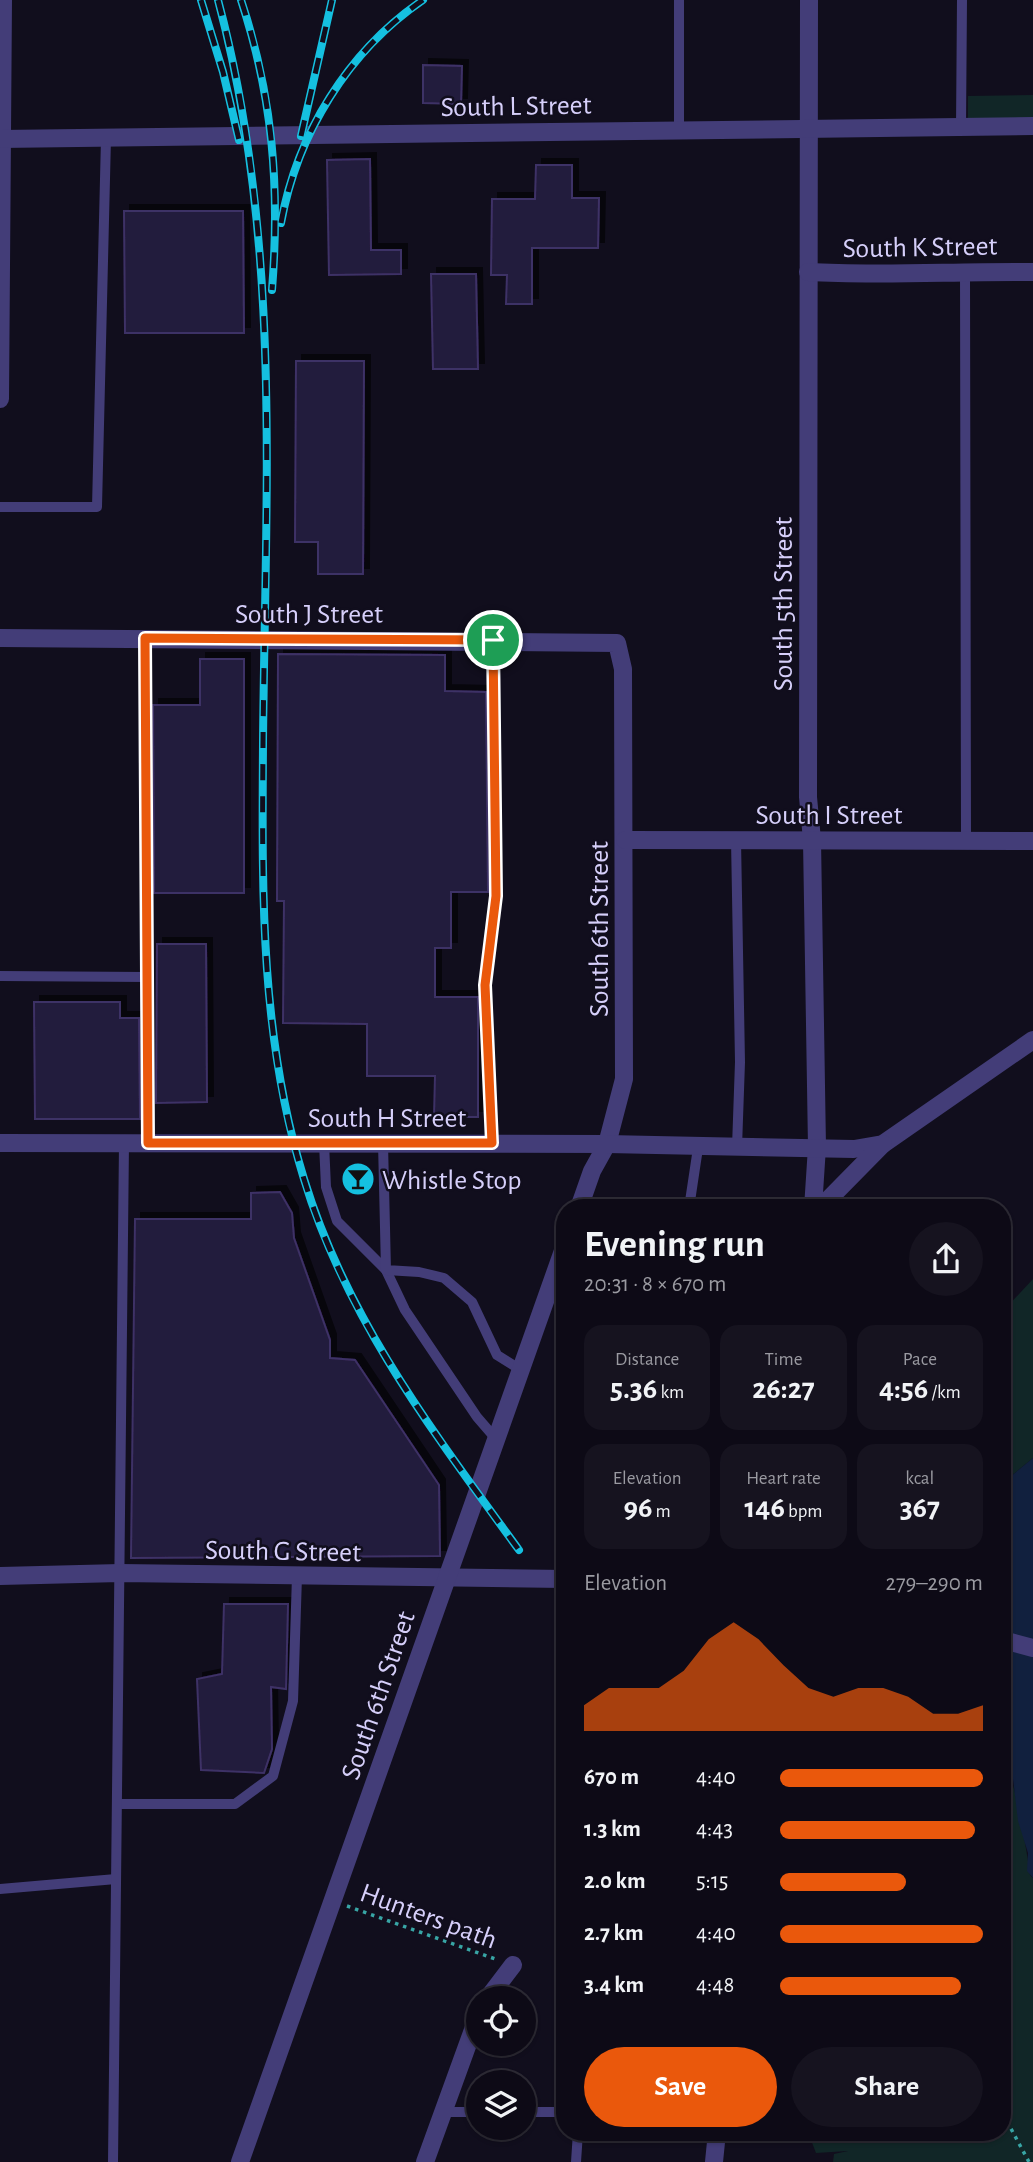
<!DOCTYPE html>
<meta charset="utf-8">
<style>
body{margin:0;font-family:"Alegreya Sans",sans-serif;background:#16131f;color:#f1f3f6;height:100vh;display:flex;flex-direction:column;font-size:26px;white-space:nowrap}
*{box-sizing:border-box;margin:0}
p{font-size:23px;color:#9a9aa1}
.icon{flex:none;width:38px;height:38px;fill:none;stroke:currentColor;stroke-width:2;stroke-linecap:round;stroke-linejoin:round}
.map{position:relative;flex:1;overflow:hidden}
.panel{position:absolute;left:556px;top:1199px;width:455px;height:942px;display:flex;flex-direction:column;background:#0d0a16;border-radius:28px;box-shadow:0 2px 5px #0004,0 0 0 2px #2d2b35}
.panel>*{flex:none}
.buttons{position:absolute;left:466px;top:1986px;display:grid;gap:14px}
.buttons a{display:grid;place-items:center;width:70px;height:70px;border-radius:50%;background:#0d0a16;box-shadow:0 2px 5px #0004,0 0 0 2px #2d2b35;font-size:35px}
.pin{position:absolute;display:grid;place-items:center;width:60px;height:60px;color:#fff;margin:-30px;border:4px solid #fff;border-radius:50%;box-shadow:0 2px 7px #0007}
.round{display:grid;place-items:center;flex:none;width:74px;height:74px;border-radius:37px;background:#16131f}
.head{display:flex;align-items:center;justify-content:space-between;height:119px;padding:0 28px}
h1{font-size:38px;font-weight:700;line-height:52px}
.figures{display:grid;grid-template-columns:repeat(3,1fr);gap:10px;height:119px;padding:7px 28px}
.figures div{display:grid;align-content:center;border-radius:18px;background:#16131f;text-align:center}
.figures b{font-size:30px;font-weight:700}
.figures small{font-size:19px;font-weight:400}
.figures p{font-size:19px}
.chart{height:196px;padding:14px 28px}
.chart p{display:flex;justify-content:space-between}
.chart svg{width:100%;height:126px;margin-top:7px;fill:#ea580c;opacity:.7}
.primary-button{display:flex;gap:14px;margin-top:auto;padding:14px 28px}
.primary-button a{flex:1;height:80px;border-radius:42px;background:#ea580c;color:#fff;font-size:28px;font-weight:700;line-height:80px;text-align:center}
.primary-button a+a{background:#16131f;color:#f1f3f6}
ul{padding:0 28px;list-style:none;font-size:23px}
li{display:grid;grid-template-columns:112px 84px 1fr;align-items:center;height:52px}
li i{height:18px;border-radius:9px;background:#ea580c}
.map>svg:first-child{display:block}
.green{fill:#112627}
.water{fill:#11203e}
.building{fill:#241c3c;stroke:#3e3066;stroke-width:2;filter:url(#shadow)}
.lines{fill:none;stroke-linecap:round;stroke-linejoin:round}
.path{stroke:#38a5a5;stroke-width:3.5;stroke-dasharray:3.5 5;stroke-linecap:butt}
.service{stroke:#433d78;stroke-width:10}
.minor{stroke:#433d78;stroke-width:18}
.tertiary{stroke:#433d78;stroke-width:18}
.rail-casing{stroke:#15c0e0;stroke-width:8}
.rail{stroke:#110e1d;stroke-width:5;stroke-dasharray:16;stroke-linecap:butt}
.route-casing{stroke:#fff;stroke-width:14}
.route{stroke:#ea580c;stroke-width:9}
.labels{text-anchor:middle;stroke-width:5;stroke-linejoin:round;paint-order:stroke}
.street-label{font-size:28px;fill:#d6cffa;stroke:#110e1d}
.poi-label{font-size:28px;fill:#d6cffa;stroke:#110e1d;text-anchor:start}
</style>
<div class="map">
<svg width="1033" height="2162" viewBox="0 0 1033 2162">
<defs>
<filter id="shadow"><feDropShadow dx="6" dy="-6" stdDeviation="0" flood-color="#0009"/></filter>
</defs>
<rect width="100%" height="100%" fill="#110e1d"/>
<g class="green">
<path d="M1033,95v23h-65v-22z"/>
<path d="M1033,1279v179l-23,19 -7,13v-179z"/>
<path d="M1010,1777c5,6 19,85 20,98l3,3v284h-200l1,-8 14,-3 -32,2 -8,-21h195v-351z"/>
</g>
<path class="water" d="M1033,1458v420l-6,-7 1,-18 -10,-32 -5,-42 -10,2v-291l7,-13z"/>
<g class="building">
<path d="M423,65l39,1 -1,38 -38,-1z"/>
<path d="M370,159l1,91h30v24l-72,1 -2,-115z"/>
<path d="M536,165h36v33h27l-1,50h-66v56h-26l1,-29h-16l1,-76h43z"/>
<path d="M124,211h119l1,122h-119z"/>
<path d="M431,274h45l2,95h-45z"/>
<path d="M296,361h68l-1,213h-45v-32h-23z"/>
<path d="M278,654l167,1v36l41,1 2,200h-37v56h-16v49h43v120h-44l1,-41h-68v-52l-84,-1 1,-122h-7z"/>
<path d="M200,659h44v234h-90l-1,-188h47z"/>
<path d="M157,944h49l1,158 -51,1z"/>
<path d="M34,1002h86v16h19l1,101h-105z"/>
<path d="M280,1192l12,21 2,25 36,102v18l25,2 84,125 1,71 -309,2 4,-339h116v-26z"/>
<path d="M224,1604h64l-2,85 -15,-2 1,62 -8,24 -63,-3 -4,-91 25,-5z"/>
</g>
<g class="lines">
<g class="path">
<path d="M347,1906l151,54"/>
<path d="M1003,2114l26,48"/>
</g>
<g class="service">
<path d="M961,127l1,-127"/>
<path d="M679,129v-129"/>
<path d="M965,271l1,570"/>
<path d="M0,507h97l9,-369"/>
<path d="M145,638l3,505"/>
<path d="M736,840l4,222 -3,85"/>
<path d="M0,976l147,1"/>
<path d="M324,1143l2,44 11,34 49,49 19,40 72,107 19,22"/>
<path d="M383,1143l3,127 33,2 25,6 28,24 25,53 24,15"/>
<path d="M492,1143l-7,-158 11,-89 -3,-256"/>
<path d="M689,1208l9,-60"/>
<path d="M117,1804h118l38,-28 20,-75 4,-125"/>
<path d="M0,1889l116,-10"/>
<path d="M443,2112h35"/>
<path d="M523,2112h42"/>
<path d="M113,2162l11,-1019"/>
<path d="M576,2162l2,-30"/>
</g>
<g class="minor">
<path d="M809,0l-1,797 4,43 5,307 -4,61"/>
<path d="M808,272c75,4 150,-1 225,0"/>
<path d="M0,399l3,-399"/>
<path d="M0,638l617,5 6,26 1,410 -17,65 -15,27 -13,37"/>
<path d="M625,840l408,1"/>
<path d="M0,1143l607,1 247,5 29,-5 150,-104"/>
<path d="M820,1208l63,-64"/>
<path d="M0,1576l120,-3 445,6"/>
<path d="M1003,1640l30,8"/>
<path d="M488,1998l25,-33"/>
<path d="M240,2162l325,-917"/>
<path d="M425,2162l53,-146"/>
<path d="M714,2162l3,-30"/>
</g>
<path class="tertiary" d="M0,139l1033,-13"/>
<defs>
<g id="rail">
<path d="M201,0l22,72 16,68"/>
<path d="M218,0c65,243 47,495 45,744 -1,148 -3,293 41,435 43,141 130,254 215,371"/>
<path d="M241,0c32,97 39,188 31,290"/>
<path d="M301,136l31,-136"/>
<path d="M281,223c16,-89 67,-172 142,-223"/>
</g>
</defs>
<use href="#rail" class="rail-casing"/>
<use href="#rail" class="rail"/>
</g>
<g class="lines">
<defs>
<path id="route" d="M145,638l348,2 3,256 -11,89 7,158h-344z"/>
</defs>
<use href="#route" class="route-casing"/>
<use href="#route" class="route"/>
</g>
<defs>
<symbol id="bar-disc" viewBox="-11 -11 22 22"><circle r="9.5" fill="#15c0e0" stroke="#110e1d"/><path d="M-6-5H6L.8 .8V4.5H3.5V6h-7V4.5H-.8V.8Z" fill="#111"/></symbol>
</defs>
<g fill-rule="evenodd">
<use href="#bar-disc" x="339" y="1160" width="38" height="38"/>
</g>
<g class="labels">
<g class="street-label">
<text transform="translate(516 105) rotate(-1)" y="10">South L Street</text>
<text transform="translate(920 246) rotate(-1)" y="10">South K Street</text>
<text transform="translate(782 604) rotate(-90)" y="10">South 5th Street</text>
<text x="309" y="623">South J Street</text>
<text x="829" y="824">South I Street</text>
<text transform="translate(598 929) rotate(-90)" y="10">South 6th Street</text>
<text x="387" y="1127">South H Street</text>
<text transform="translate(283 1550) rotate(1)" y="10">South G Street</text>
<text transform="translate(377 1695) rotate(-71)" y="10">South 6th Street</text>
<text transform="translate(429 1915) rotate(20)" y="10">Hunters path</text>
</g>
<g class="poi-label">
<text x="382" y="1189">Whistle Stop</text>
</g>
</g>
</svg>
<div class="buttons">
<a><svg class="icon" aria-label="locate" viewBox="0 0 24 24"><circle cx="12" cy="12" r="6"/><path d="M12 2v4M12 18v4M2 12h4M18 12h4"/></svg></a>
<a><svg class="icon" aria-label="layers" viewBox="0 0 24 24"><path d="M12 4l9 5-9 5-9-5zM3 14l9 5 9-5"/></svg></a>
</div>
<div class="pin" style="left:493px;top:640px;background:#1e9e55"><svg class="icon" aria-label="arrive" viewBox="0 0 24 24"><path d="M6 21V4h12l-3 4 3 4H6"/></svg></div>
<section class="panel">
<div class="head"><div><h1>Evening run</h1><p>20:31 · 8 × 670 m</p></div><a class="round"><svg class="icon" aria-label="share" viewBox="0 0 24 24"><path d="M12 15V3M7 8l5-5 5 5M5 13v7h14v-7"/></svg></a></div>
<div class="figures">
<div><p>Distance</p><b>5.36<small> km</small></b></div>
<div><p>Time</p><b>26:27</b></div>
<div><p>Pace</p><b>4:56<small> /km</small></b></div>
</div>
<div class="figures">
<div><p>Elevation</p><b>96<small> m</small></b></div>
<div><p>Heart rate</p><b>146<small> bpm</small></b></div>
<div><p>kcal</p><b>367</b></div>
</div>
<div class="chart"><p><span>Elevation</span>279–290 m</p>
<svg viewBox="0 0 160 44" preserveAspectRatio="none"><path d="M0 44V35L10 29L20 29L30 29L40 23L50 12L60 6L70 12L80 21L90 29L100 32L110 29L120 29L130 32L140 38L150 38L160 35V44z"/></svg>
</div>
<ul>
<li><b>670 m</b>4:40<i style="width:100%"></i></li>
<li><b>1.3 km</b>4:43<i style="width:96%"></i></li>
<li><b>2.0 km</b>5:15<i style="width:62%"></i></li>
<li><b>2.7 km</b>4:40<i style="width:100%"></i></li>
<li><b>3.4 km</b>4:48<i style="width:89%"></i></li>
</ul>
<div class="primary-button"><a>Save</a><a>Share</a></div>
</section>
</div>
